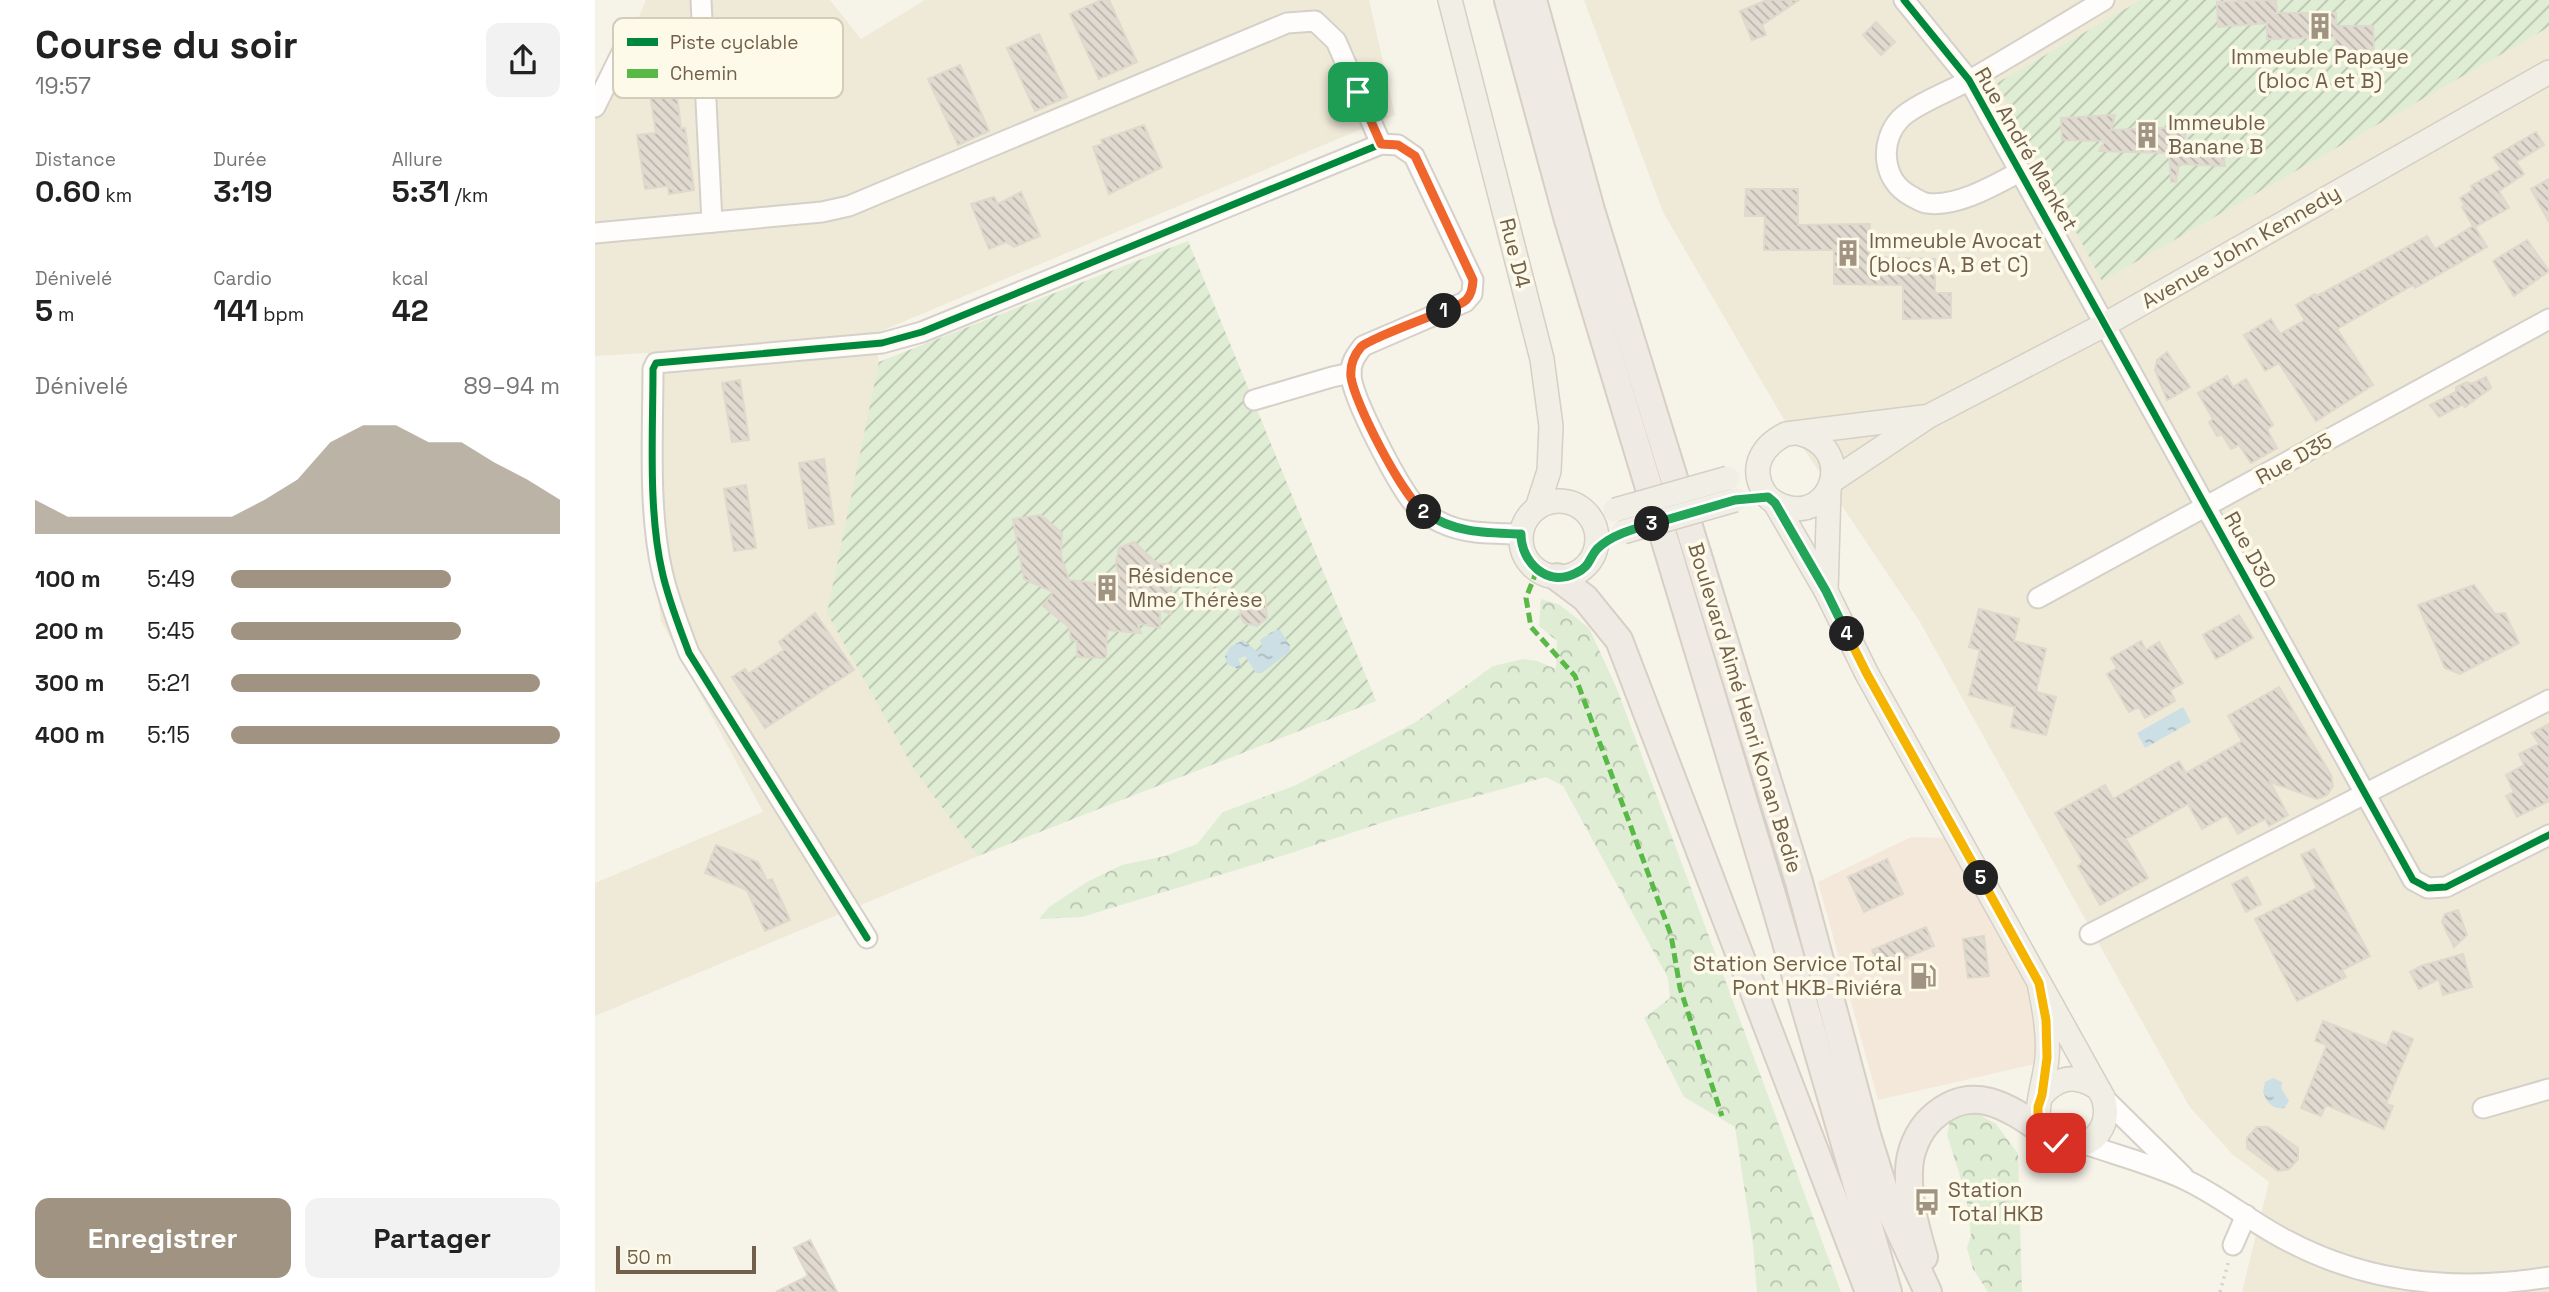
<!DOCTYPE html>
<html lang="fr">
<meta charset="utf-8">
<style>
body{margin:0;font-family:"Space Grotesk",sans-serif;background:#f2f2f2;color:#222;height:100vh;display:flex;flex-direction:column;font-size:26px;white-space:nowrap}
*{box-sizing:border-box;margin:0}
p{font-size:23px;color:#767676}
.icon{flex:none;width:38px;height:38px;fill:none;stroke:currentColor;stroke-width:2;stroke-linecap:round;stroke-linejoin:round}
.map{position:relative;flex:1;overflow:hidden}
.sheet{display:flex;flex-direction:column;background:#fff;width:595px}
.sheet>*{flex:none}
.scale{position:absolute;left:21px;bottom:18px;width:140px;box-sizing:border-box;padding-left:7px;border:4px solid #72604b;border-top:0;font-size:19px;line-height:24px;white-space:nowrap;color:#72604b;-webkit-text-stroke:5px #fefaea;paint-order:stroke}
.pin{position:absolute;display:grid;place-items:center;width:60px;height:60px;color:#fff;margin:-30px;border-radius:14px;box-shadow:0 4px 10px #0006}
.km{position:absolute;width:35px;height:35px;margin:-18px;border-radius:50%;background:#222;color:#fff;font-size:19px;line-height:35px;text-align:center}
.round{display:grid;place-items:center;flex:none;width:74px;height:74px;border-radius:14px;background:#f2f2f2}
.summary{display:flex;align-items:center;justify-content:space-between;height:119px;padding:0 35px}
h1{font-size:38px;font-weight:800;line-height:52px}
.figures{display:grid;grid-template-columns:repeat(3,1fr);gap:10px;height:119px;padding:7px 35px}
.figures div{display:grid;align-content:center}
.figures b{font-size:30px;font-weight:800}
.figures small{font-size:19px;font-weight:400}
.figures p{font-size:19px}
.chart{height:196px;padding:14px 35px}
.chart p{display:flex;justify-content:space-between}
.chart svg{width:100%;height:126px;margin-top:7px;fill:#a09382;opacity:.7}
.action{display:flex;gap:14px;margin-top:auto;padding:14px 35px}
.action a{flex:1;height:80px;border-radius:14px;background:#a09382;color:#fff;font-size:28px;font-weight:800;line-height:80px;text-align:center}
.action a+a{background:#f2f2f2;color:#222}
ul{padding:0 35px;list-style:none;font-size:23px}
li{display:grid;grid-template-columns:112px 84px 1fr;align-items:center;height:52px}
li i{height:18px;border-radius:9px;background:#a09382}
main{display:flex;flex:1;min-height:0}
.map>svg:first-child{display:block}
.residential{fill:#efe9d8}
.commercial{fill:#f4e8da}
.forest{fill:url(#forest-crowns)}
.garden{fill:url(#garden-furrows)}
.water{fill:url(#water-ripples)}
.building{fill:url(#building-back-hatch);stroke:#dfd8cc;stroke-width:2}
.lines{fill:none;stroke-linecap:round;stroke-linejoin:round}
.minor-casing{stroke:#d5d0c8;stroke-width:23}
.major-casing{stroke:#d5cfc5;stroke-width:26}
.highway-casing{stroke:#d5cfc5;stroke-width:30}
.path{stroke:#d7d1ca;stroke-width:3.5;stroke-dasharray:2 5;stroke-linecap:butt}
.minor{stroke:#fefdfc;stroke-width:19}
.major{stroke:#f1efe5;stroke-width:23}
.highway{stroke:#f0eae4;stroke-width:26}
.major-bridge-casing{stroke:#d5cfc5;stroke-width:26;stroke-linecap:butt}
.major-bridge{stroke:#f1efe5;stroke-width:23}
.quiet{stroke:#58b947;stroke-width:5;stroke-dasharray:10 5;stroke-linecap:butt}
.cycleway-casing{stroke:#fefaea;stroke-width:11}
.cycleway{stroke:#00873e;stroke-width:7}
.split-1-casing{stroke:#fff;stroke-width:14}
.split-2-casing{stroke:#fff;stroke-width:14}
.split-3-casing{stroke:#fff;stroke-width:14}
.split-4-casing{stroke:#fff;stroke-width:14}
.split-5-casing{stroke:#fff;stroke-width:14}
.split-6-casing{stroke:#fff;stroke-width:14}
.split-1{stroke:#f0652b;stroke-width:9}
.split-2{stroke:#f0652b;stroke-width:9}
.split-3{stroke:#22a559;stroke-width:9}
.split-4{stroke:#22a559;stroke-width:9}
.split-5{stroke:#f5b400;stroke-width:9}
.split-6{stroke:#f5b400;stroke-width:9}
.labels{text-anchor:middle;stroke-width:7;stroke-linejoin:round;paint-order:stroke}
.poi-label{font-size:21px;fill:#72604b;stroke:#fefaea;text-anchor:start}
.street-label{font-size:21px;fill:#72604b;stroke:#fefaea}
.key{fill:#fefaea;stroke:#d4ccba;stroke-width:2}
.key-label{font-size:19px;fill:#72604b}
</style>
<main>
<section class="sheet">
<div class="summary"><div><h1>Course du soir</h1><p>19:57</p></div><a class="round"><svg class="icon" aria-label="share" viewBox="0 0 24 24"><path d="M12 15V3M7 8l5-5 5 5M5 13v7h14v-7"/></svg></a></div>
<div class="figures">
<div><p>Distance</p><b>0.60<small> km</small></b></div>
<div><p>Durée</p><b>3:19</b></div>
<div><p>Allure</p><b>5:31<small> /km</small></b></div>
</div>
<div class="figures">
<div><p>Dénivelé</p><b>5<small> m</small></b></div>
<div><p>Cardio</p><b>141<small> bpm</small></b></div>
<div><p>kcal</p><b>42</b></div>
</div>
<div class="chart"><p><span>Dénivelé</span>89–94 m</p>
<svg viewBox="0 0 160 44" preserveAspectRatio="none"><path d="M0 44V32L10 38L20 38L30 38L40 38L50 38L60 38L70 32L80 25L90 12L100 6L110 6L120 12L130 12L140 19L150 25L160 32V44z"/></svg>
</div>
<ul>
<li><b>100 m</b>5:49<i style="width:67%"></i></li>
<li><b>200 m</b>5:45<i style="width:70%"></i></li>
<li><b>300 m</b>5:21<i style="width:94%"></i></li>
<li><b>400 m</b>5:15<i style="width:100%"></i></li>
</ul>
<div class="action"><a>Enregistrer</a><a>Partager</a></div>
</section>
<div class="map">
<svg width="1954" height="1292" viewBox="0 0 1954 1292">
<defs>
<pattern id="forest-crowns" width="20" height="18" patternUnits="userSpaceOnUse" patternTransform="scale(1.75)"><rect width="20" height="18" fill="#dfedd5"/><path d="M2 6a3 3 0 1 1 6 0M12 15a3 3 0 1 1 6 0" fill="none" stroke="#b9c3af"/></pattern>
<pattern id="garden-furrows" width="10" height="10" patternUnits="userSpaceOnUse" patternTransform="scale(1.75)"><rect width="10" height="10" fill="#dfedd5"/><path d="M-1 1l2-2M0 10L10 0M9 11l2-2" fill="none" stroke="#b9c3af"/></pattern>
<pattern id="water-ripples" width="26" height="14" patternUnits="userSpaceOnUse" patternTransform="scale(1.75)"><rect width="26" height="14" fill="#ccdfe5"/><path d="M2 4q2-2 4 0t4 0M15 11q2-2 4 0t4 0" fill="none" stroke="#aab8bc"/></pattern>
<pattern id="building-back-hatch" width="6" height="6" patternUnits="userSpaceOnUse" patternTransform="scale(1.75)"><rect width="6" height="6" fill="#e1dad0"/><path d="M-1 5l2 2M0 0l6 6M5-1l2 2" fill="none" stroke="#bbb4ab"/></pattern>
</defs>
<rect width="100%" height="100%" fill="#f6f3e9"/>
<g class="residential">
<path d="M51,0h184l31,39 64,-39h444l26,115 -521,219 5,28 309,-121 188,460 -352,136 -429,179v-133l168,-71 -102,-191 -15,-116 2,-152 -53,3v-236z"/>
<path d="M989,0h965v1292h-307l27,-110 -37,-28 -43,-48 -269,-484 -137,-204 -120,-206z"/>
</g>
<path class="commercial" d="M1316,837l33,1 80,133 16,92 -162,37 -60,-218z"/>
<g class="forest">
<path d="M946,599l19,6 29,23 28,61 224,603h-84l-4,-47 -18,-118 -51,-30 -40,-79 26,-20 -2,-20 -105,-192 -17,-9 -153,42 -105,35 -206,63 -43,2 10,-12 38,-25 35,-17 43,-9 32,-12 26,-32 71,-26 122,-64 77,-56 30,-7 14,2 19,8 1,-28 -18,-15z"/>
<path d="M1369,1112l16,3 16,9 22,30 4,138h-34l-15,-23 -6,-21 4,-13 -5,-40 -19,-60 3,-14z"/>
</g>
<g class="garden">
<path d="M1546,0h408v27l-447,254 -105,-198z"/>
<path d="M593,241l188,460 -398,155 -64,-87 -87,-156 52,-251z"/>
</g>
<g class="water">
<path d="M680,630h5l10,15v6l-28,22h-6l-11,-17 -7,3 4,8 -4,2 -11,-5 -2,-8 5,-9 13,-7 14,11 5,-5 -2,-6z"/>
<path d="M1588,707l8,15 -46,26 -8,-15z"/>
<path d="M1678,1078l9,4 -1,6 8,13 -5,7c-12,2 -17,-6 -21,-16l2,-10z"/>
</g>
<g class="building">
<path d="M506,0h8l28,62 -38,17 -29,-65z"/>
<path d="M1172,0h32l-37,25 4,10 -14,5 -12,-29z"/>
<path d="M1681,0l1,13h59v13h37l1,25 -38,1 -1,-15 -68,2v-16l-49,4 -1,-25z"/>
<path d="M1281,22l19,20 -14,13 -18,-20z"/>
<path d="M444,34l28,63 -32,14 -28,-63z"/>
<path d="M75,36l11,93 4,-1 9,62 -25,4 -1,-8 -23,3 -8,-54 19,-2 -9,-59 6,-1 -5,-34z"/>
<path d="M365,65l29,66 -31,14 -30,-66z"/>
<path d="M1520,115l-4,15 76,-3 -3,14h38l3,25 -46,-2 -3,18h-5l-2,-29 -70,-2 6,-10 -43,-1 -1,-22z"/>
<path d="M549,125l18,42 -53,27 -16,-47 10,-3 -2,-4z"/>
<path d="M1941,132l8,13 -28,17 8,12 -25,17 10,17 -34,19 12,20 -72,41 -2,-3 -76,44 36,56 -57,36 -37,-58 -14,8 -21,-36 27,-16 9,15 25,-14 -9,-15 19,-11 2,2 110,-60 8,13 38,-23 -11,-19 3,-1 -5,-8 13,-8 -2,-4 30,-17 -8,-12z"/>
<path d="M1954,179v43l-18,-33z"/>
<path d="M1151,189h52v36l72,-1 -1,33 66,2v34h16v25l-48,1v-34l-69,-1v-34h-70l1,-34h-20z"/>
<path d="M426,192l19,44 -26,11 -8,-5 -17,7 -18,-45 23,-7 4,7z"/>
<path d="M1932,240l22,31 -35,25 -21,-35z"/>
<path d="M1572,352l23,35 -23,13 -12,-30 2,-10z"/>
<path d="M1632,376l6,11 13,-8 27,46 -6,4 10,19 -26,15 -12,-18 -8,4 -9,-15 -5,2 -8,-14 4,-3 -15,-26z"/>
<path d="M1891,377l5,11 -26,19 -2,-3 -24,13 -9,-12 26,-13v-5l11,-5 4,2z"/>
<path d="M145,380l9,60 -17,2 -10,-59z"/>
<path d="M229,459l10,65 -25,4 -10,-65z"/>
<path d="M151,485l10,63 -22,3 -10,-62z"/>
<path d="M446,515l21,18 -1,23 8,24 24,3 26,-5 -3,-15 3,-15 15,-6 24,22h13v50l-11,-4v18l-23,-5 4,10 -34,-3 -1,28 -29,-1v-16l-6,-1 -2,-13 -26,-21 10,-14 -29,-13 -11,-60z"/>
<path d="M1879,585l21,29 10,-1 14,30 -59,31 -15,-6 -27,-63z"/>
<path d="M657,593l13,3 2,22 -10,8 -13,-3 -4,-8 2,-10z"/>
<path d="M1384,609l40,10 -5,22 32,8 -10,43 20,5 -10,38 -35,-8 4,-20 -46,-12 11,-45 -11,-3z"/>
<path d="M220,613l39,57 -89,58 -33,-51 13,-8 3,5 36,-24 -5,-8z"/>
<path d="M1644,615l14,23 -37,21 -13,-24z"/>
<path d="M1546,641l5,9 13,-8 24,41 -13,7 5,11 -30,17 -6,-11 -10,5 -22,-38 10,-6 -6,-10z"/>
<path d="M1684,687l52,88 2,11 -6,9 -10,4 -47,-17 18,33 -19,11 -4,-7 -27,15 -11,-19 -25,14 -14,-25 -62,35 22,39 -48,27 -22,-39 5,-4 -28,-49 50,-28 8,14 66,-38 7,12 56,-32 -14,-25z"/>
<path d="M1954,724v77l-32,16 -11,-21 8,-4 -8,-17 18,-10 -5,-11 20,-10 -7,-11z"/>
<path d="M121,845l42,17 9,19 5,-2 18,41 -25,11 -18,-41 -42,-17z"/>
<path d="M1719,849l56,107 -28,14 4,7 -49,24 -42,-82 62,-31 -16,-33z"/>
<path d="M1292,859l16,35 -39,18 -16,-35z"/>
<path d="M1652,877l14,27 -15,8 -14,-28z"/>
<path d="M1863,910l9,25 -13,12 -12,-25 3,-8z"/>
<path d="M1331,927l8,19 -54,23 -8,-19z"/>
<path d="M1389,936l5,40 -21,2 -5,-39z"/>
<path d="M1868,954l9,33 -29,8 -4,-16 -20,10 -9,-17 11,-6z"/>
<path d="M1728,1021l64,25 6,-15 20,8 -27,65 7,2 -9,23 -58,-24 -5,11 -20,-8 26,-63 -12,-4z"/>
<path d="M1662,1127h11l30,21v11l-9,10 -11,2 -31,-23v-10z"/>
<path d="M215,1240l27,52h-61l32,-16 -14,-28z"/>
</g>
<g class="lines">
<defs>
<g id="minor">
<path d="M106,0l11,222"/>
<path d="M1309,0l65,80 444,800 15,8 18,-1 103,-52"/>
<path d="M0,107l38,-77"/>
<path d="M1426,171c-26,14 -65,37 -95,32 -5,-1 -11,-5 -15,-7 -29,-15 -32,-54 -11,-77 13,-14 52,-29 70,-39 45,-26 89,-53 134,-80"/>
<path d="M0,233l227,-21 27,-6 438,-183 28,-2 21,20 45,103"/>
<path d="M659,400l78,-23 19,-4"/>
<path d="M1443,598l511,-279"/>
<path d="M1495,934l459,-234"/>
<path d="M272,938l-178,-285c-10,-27 -21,-54 -27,-82 -14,-61 -9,-139 -9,-202l3,-6 226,-20 40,-11 459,-188 17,1 16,11 59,124 -1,14 -7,8 -102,44c-7,9 -13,17 -12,29 1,23 48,112 64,130 7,7 18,14 27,18 25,12 53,10 79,11"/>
<path d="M1508,1097l80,79"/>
<path d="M1888,1108l66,-19"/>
<path d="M1490,1144c34,12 74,22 105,38 34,17 63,41 96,58 82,44 172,52 263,37"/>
<path d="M1638,1245l13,-30"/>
</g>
<g id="major">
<path d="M855,0l92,359 9,67 -2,45 -12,37"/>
<path d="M1203,433c60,14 34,91 -15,73 -9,-3 -16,-8 -20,-16 -13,-24 0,-45 23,-56l137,-17"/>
<path d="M1237,481l97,-65 175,-91 445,-253"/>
<circle cx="964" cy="539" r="38"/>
<path d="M1180,503l51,88 41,83 236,423c16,49 -49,69 -64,25 -4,-14 7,-47 8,-64 2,-25 -3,-50 -8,-75"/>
<path d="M1231,591l3,-102"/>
<path d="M1447,1095c16,-18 33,-21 54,-8"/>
</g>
<g id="highway">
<path d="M913,0l60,220 208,688 112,384"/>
<path d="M938,0l58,210 208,672 68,253 24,77 37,80"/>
<path d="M962,577l28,21 34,42 250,652"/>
<path d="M1329,1257c-8,-27 -16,-57 -15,-85 0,-20 9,-41 23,-54 39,-36 75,-12 111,13"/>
</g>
</defs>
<use href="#minor" class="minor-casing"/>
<use href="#major" class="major-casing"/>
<use href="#highway" class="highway-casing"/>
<path class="path" d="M1625,1292l9,-32"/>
<use href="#minor" class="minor"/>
<use href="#major" class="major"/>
<use href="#highway" class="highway"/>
<defs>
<g id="major-bridge">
<path d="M1020,510l113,-32"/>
<path d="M1028,532l112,-32"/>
</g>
</defs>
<use href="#major-bridge" class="major-bridge-casing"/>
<use href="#major-bridge" class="major-bridge"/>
<path class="quiet" d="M942,570l-11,28 5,29 44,49 96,259 9,53 42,128"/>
<defs>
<g id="cycleway">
<path d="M1309,0l65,80 444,800 15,8 18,-1 103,-52"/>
<path d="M272,938l-178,-285c-10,-27 -21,-54 -27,-82 -14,-61 -9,-139 -9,-202l3,-6 226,-20 40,-11 459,-188 17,1 16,11 59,124 -1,14 -7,8 -102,44c-7,9 -13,17 -12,29 1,23 48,112 64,130 7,7 18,14 27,18 25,12 53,10 79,11"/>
</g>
</defs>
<use href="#cycleway" class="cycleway-casing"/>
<use href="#cycleway" class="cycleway"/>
</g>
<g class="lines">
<defs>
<path id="split-1" d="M763,92l23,52 17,1 17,11 58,124c-1,22 -10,23 -29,31"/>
<path id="split-2" d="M829,512c-21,-15 -70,-110 -73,-135 -1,-11 3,-22 10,-30 8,-8 68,-30 83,-36"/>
<path id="split-3" d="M829,512c30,21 61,21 97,22 0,28 26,54 55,39 14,-6 13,-15 21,-24 14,-14 36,-20 55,-25"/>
<path id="split-4" d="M1057,524l83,-24 33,-3 7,6 51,88 21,43"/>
<path id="split-5" d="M1252,634l20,40 114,204"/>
<path id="split-6" d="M1386,878l58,105 7,37 1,38 -5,37 -4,12v12l5,12 13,12"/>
</defs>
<use href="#split-1" class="split-1-casing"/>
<use href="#split-2" class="split-2-casing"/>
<use href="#split-3" class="split-3-casing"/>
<use href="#split-4" class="split-4-casing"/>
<use href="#split-5" class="split-5-casing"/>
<use href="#split-6" class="split-6-casing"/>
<use href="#split-1" class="split-1"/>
<use href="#split-2" class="split-2"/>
<use href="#split-3" class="split-3"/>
<use href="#split-4" class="split-4"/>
<use href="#split-5" class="split-5"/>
<use href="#split-6" class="split-6"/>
</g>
<defs>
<symbol id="building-bare" viewBox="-9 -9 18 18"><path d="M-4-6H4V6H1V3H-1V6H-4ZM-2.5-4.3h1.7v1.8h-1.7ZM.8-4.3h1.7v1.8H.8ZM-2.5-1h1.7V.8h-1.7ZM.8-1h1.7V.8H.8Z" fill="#a09382" stroke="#fefaea" stroke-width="2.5" paint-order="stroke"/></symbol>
<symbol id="fuel-bare" viewBox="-9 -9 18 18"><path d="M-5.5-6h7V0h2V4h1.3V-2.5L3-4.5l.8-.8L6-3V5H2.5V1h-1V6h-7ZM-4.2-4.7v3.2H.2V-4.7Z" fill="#a09382" stroke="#fefaea" stroke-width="2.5" paint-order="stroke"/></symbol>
<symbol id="bus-bare" viewBox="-9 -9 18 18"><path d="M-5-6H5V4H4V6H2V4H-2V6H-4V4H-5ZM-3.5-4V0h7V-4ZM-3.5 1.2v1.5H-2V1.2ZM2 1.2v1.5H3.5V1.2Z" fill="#a09382" stroke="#fefaea" stroke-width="2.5" paint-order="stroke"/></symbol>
</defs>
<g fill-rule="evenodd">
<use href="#building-bare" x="1706" y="7" width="38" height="38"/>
<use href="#building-bare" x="1533" y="116" width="38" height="38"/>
<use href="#building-bare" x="1234" y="234" width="38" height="38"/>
<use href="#building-bare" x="493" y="569" width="38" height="38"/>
<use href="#fuel-bare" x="1309" y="957" width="38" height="38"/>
<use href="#bus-bare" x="1313" y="1183" width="38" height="38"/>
</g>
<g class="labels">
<g class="poi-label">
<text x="1725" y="64" text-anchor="middle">Immeuble Papaye<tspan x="1725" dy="24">(bloc A et B)</tspan></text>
<text x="1573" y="130">Immeuble<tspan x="1573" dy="24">Banane B</tspan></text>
<text x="1274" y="248">Immeuble Avocat<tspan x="1274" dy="24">(blocs A, B et C)</tspan></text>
<text x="533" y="583">Résidence<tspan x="533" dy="24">Mme Thérèse</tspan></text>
<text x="1307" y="971" text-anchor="end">Station Service Total<tspan x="1307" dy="24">Pont HKB-Riviéra</tspan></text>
<text x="1353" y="1197">Station<tspan x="1353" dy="24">Total HKB</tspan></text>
</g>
<g class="street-label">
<text transform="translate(1431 149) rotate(60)" y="7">Rue André Manket</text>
<text transform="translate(1646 247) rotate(-30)" y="7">Avenue John Kennedy</text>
<text transform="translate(920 253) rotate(76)" y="7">Rue D4</text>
<text transform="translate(1699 459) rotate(-29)" y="7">Rue D35</text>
<text transform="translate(1655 550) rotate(61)" y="7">Rue D30</text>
<text transform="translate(1150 708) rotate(73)" y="7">Boulevard Aimé Henri Konan Bedie</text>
</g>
</g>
<rect x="18" y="18" width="230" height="80" rx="10" class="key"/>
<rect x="32" y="38" width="31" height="8" fill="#00873e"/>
<rect x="32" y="69" width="31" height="9" fill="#58b947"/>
<g class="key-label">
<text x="75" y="49">Piste cyclable</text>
<text x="75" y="80">Chemin</text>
</g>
</svg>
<div class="scale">50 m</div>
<div class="pin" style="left:763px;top:92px;background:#1e9e55"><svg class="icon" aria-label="arrive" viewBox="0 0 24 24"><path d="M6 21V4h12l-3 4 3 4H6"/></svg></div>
<div class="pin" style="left:1461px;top:1143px;background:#d93025"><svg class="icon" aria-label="check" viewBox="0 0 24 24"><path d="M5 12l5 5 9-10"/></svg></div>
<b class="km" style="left:849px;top:311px">1</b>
<b class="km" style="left:829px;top:512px">2</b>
<b class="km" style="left:1057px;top:524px">3</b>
<b class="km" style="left:1252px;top:634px">4</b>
<b class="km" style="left:1386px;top:878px">5</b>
</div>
</main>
